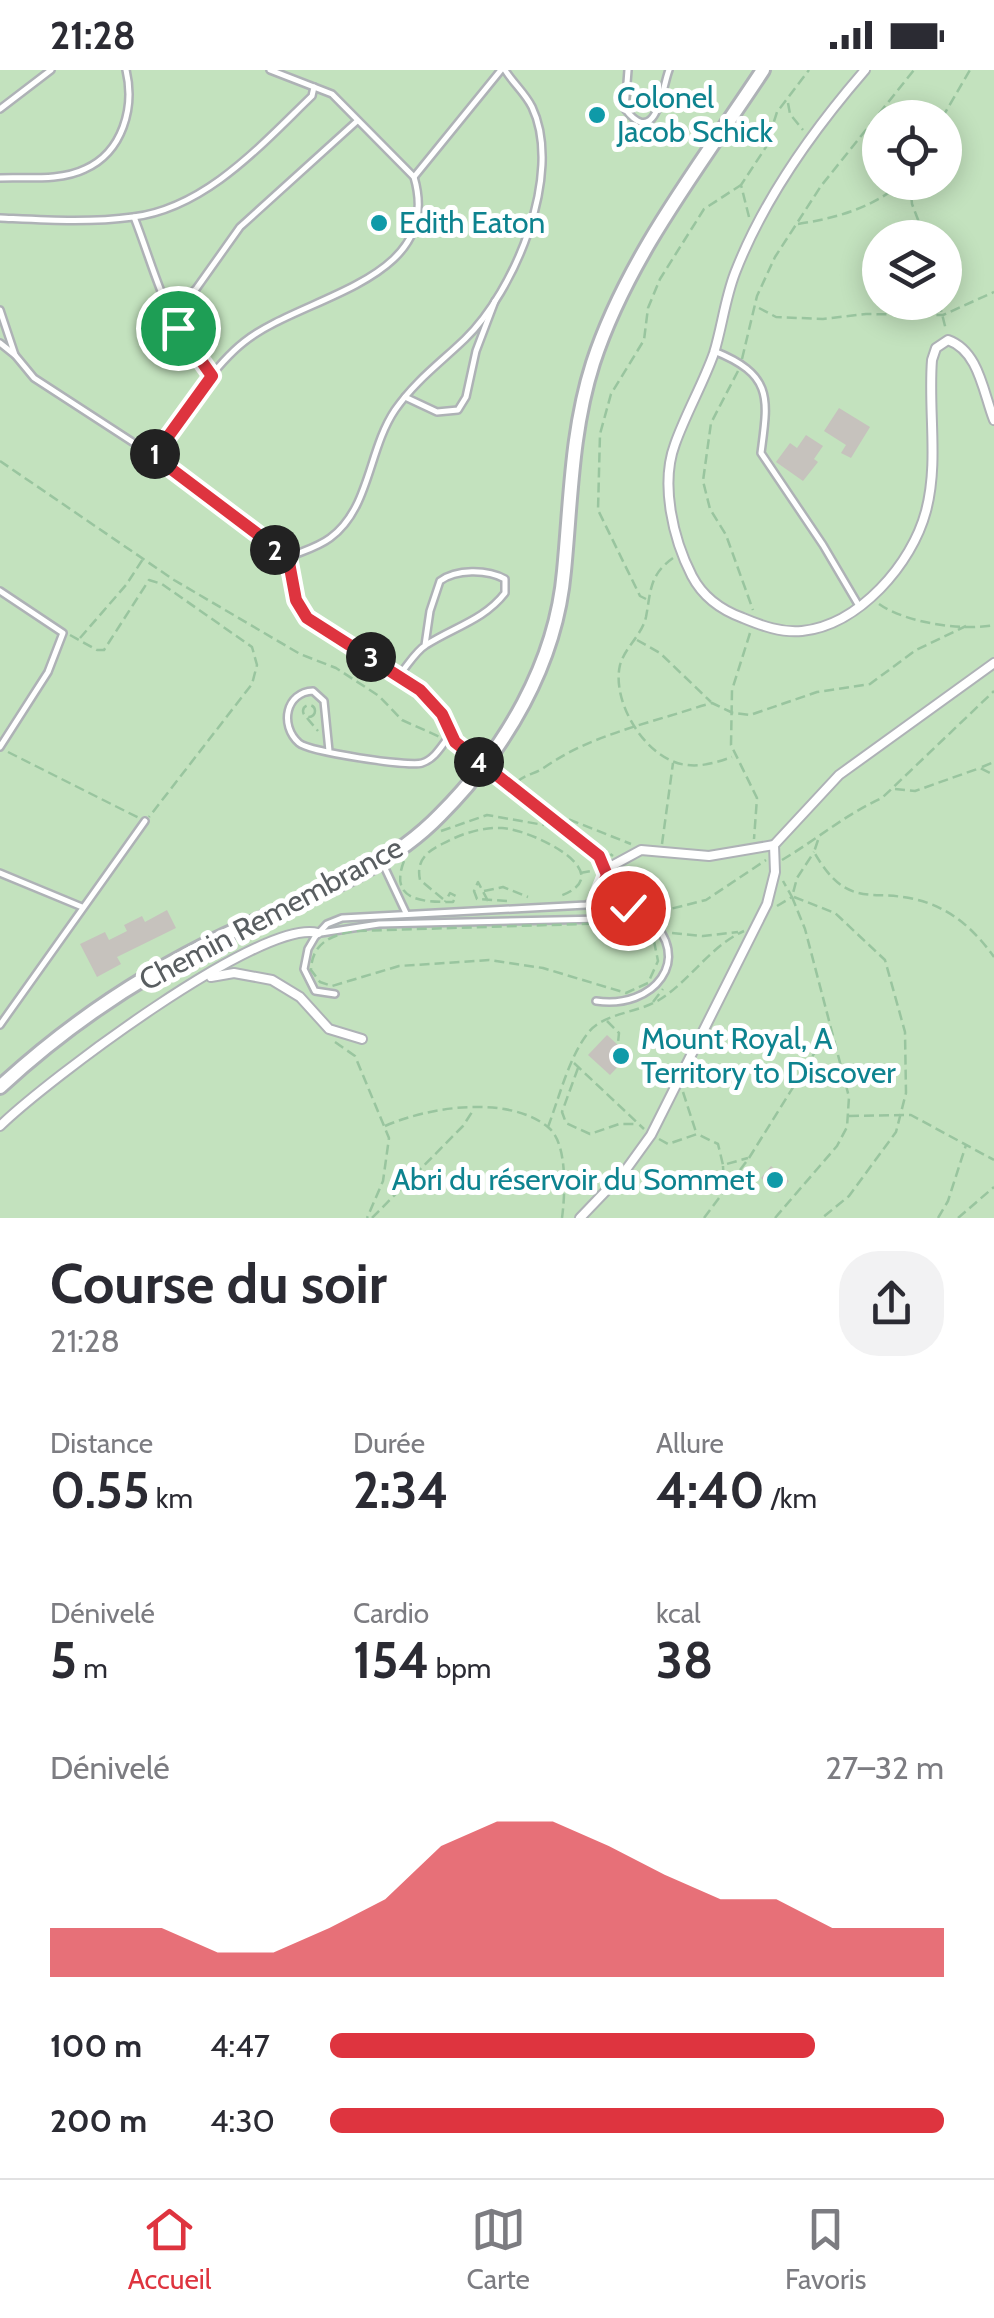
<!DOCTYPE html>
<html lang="fr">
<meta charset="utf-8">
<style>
body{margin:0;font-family:Cabin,sans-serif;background:#f2f2f3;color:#2b2b33;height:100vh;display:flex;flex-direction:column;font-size:38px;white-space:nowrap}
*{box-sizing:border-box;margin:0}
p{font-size:32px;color:#7c7c81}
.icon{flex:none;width:55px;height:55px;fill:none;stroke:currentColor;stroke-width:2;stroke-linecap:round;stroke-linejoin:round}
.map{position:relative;height:1148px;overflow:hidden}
.details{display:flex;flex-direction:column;background:#fff;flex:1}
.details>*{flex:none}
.buttons{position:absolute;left:862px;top:30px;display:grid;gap:20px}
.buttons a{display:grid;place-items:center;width:100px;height:100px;border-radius:50%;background:#fff;box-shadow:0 5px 25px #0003;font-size:50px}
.pin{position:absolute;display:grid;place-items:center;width:85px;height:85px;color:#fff;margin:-42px;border:5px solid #fff;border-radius:50%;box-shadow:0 2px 10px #0007}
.km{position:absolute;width:50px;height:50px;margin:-25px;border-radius:50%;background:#222;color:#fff;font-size:28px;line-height:50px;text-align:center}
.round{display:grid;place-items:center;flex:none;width:105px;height:105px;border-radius:40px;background:#f2f2f3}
.overview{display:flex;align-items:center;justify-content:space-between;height:170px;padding:0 50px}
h1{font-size:55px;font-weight:700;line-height:75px}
.stats{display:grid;grid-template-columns:repeat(3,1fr);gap:15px;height:170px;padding:10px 50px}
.stats div{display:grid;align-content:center}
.stats b{font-size:50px;font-weight:700}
.stats small{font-size:28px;font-weight:400}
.stats p{font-size:28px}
.chart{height:280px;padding:20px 50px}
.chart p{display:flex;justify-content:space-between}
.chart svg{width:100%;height:180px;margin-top:10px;fill:#de343f;opacity:.7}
ul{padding:0 50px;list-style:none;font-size:32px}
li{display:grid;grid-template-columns:160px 120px 1fr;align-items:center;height:75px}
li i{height:25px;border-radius:12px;background:#de343f}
.status{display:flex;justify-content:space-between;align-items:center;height:70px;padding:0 50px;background:#fff;direction:ltr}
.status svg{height:28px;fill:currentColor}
.menu{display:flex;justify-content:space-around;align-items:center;height:140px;border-top:2px solid #e1e1e2;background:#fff;font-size:28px;color:#7c7c81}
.menu a{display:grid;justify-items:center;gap:5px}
.menu .active{color:#de343f}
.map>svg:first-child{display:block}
.green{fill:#c3e2be;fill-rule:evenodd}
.building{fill:#c6c2bd}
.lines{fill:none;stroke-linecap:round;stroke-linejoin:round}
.service-casing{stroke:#aeb2b6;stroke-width:10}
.pedestrian-casing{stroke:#aeb2b6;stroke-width:12}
.tertiary-casing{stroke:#aeb2b6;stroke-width:18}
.path{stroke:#99c59f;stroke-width:2.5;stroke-dasharray:10 5;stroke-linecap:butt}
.service{stroke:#fff;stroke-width:5}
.pedestrian{stroke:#fff;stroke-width:8}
.tertiary{stroke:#fff;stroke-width:12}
.route-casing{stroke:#fff;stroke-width:20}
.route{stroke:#de343f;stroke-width:12}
.culture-dot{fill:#0f9aa8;stroke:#fff;stroke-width:4}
.labels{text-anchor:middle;stroke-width:10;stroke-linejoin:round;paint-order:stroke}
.culture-label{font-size:30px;fill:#0d838f;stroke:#fff;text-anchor:start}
.street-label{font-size:30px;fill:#595e61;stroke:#fff}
</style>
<div class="status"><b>21:28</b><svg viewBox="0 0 49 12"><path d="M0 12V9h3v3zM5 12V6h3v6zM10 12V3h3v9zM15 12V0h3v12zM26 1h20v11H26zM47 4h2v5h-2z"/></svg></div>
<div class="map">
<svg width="994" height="1148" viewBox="0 0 994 1148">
<rect width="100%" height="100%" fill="#ebe7e1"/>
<path class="green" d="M0,0h994v1148h-994zM880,48h65v64h-65zM880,168h65v64h-65z"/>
<g class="building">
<path d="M839,338l31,19 -19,31 -10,-5 5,-8 -22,-14z"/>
<path d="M806,365l17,11 -9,13 4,3 -15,19 -27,-19 14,-19 7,5z"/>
<path d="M167,840l9,18 -59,29 4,7 -24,13 -17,-33 25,-12 4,8 18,-9 -3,-6 18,-9 3,6z"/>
<path d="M607,965l22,20 -19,20 -22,-20z"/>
<path d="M771,1096l18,15 -10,12 -18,-15z"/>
</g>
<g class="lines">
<defs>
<g id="service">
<path d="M628,0l-3,39c32,41 37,-22 44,-39"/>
<path d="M0,39l51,-39"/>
<path d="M414,107l87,-107"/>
<path d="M0,108c26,-1 61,3 85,-9 38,-17 50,-62 41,-99"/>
<path d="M134,147c22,56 33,112 77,158"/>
<path d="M0,148c44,2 89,5 133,-1 73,-9 129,-73 179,-121l2,-9"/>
<path d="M0,240l15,45 19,23 120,78 134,101 7,44 12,17 113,72 22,24 13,28 147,119c8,18 3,37 -16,44l-244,13 -15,6 -12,13 -7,12 -4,20 11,22 20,3"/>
<path d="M169,242l27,-23 44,-62 116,-105"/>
<path d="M0,273l15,12"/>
<path d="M714,281c60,24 54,48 47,102l62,92 36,61"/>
<path d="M405,327l32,15 21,-2 8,-13 10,-46 19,-50"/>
<path d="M154,386c23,-34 58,-89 90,-114 58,-47 201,-60 170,-165l-82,-83 -62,-24"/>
<path d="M289,487c14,-6 29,-10 41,-19 40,-29 38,-88 65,-128 20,-29 45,-47 70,-71 49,-47 99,-165 67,-232 -7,-14 -19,-24 -27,-37"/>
<path d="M0,521l63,42 -15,39 -48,75"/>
<path d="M400,604c8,-9 16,-23 26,-29 28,-18 58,-25 79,-52v-14c-18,-10 -49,-10 -65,2l-10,30 -5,34"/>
<path d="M329,681l-5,-50 -11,-10c-27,1 -34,34 -14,52 10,9 110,24 123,20 13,-4 20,-18 28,-28"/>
<path d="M382,792l24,51"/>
<path d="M0,803l82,34"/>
<path d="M596,832c17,7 36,3 52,16 47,40 6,92 -52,83"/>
<path d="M321,863l58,-9 223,-5 8,-2 9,-11"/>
<path d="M0,955l145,-204"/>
</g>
<g id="pedestrian">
<path d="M865,0c-52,60 -101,128 -130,203 -10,26 -13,54 -21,80 -11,31 -28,60 -39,91 -15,40 -2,95 17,132 11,21 29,34 51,42 19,8 39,15 59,13 57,-6 110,-67 124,-120 13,-49 2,-101 6,-151l4,-12 12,-8c31,11 35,52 46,80"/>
<path d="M606,799l35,-19 68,6 65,-11"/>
<path d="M211,907l23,-4 38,7 28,17 29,32 33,10"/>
<path d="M0,1056c45,-44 261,-208 318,-193"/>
<path d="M580,1148l45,-47 26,-36 116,-231 8,-32 -1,-27 65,-70 155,-112"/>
</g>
<path id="tertiary" d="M0,1017c66,-61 143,-113 225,-152 74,-35 156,-59 215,-120 65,-65 116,-151 124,-244 7,-71 7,-139 29,-208 35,-107 109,-200 170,-293"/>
</defs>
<use href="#service" class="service-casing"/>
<use href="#pedestrian" class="pedestrian-casing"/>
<use href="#tertiary" class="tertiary-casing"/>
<g class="path">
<path d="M788,33l2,11 13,16"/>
<path d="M942,48l28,-48"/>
<path d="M910,112l2,22 13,34"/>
<path d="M749,147l-8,-32 25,-38 11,-35 32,-42"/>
<path d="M798,154c39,-6 74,-16 105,-42"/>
<path d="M939,232l7,28"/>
<path d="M759,238l17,9 47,2 43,-5 77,1 51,-23"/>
<path d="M742,289l15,-63 18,-39 46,-71 93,-116"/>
<path d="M738,301l-27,52 -8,58 7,28 16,26 27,75"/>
<path d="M0,391l174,119 126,74 36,14 43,28 23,24 38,17"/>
<path d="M673,488c-24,17 -22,33 -27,59 -4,18 -21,30 -26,48 -9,38 27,96 67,100 15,2 31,-3 45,-8"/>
<path d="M646,529l-6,-3 -42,-86 2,-76 11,-40 33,-54 4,-32 12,-29 44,-70 37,-24"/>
<path d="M879,534c27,19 83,27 115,21"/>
<path d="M750,563l-18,57 -1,55 26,53 -3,41"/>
<path d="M70,565l27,15h7l45,-70 13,4 90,63 5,18 -5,19 -103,133"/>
<path d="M80,568l46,-53 17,-26"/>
<path d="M637,570l23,13 51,49"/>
<circle cx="309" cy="641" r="6"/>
<path d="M307,648l11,13"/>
<path d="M8,682l131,66"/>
<path d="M982,697l12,-5"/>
<path d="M517,712c9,-8 18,-8 28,-15 46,-32 102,-43 156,-61l11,-3 21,10 17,2 67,-23 53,-8 46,-34 50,-24"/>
<path d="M895,719l20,2 65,-23 14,7"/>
<path d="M532,724l31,23 68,27"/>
<path d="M563,747l50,39"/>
<path d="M441,761l46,-16 57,10"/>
<path d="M818,770l-4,12c36,63 60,32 114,51 28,10 49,30 66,54"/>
<path d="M662,774l11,-81"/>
<path d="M782,790c34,-20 64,-46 100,-62l112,-107"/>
<path d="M404,791c-16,41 21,41 49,41l3,-6 -6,-3 -5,9"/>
<path d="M625,799l17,17 18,34"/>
<path d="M580,803l17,-3"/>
<path d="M484,821l19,-4 25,10"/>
<path d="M619,824l11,-1 23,13"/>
<path d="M609,826l9,-2 3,-23"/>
<path d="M794,827l41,16 50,47 20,72 1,61 -10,39 -47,64 -27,22"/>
<path d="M443,829l-23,-19c-4,-19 6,-28 22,-36 19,-10 39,-17 60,-16 28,1 121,45 58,68"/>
<path d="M488,831l-10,-19 -4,9 3,8 30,2"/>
<path d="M777,836l15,-9 -9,-16"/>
<path d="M658,842l48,-12 60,-40"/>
<path d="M615,853l26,4 13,14 4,20 -10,22 -22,10 -83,-25 -54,-8 -90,6 -67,20 -12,-4 -9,-12c1,-27 20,-35 44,-39z"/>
<path d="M672,863l31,3 35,-4"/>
<path d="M653,932l10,-13"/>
<path d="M607,951l12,12 -1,10"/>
<path d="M335,972l20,14 34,82 -6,43 -16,37"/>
<path d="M574,993l70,66"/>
<path d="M578,998l-16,44 4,11 24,11 29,-10h19"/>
<path d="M683,1022l13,40"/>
<path d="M849,1046l62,-1 83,45"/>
<path d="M385,1056c43,-19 124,-32 164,2 19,16 16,68 13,90"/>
<path d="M548,1057c11,-29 21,-70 40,-94 15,-20 50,-20 71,-33 31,-19 51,-54 85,-69"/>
<path d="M659,1069l9,5 29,-10 21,10 5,21 25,-7"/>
<path d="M723,1096l1,22"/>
<path d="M372,1148l91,-92 11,-17"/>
<path d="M704,1148l45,-60 81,-130"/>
<path d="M775,1148l62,-72 10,-19 2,-30 -44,-168 -13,-32 5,-19 17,-26"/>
<path d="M938,1148l10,-17 18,-56"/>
<path d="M958,1148l36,-31"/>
</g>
<use href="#service" class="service"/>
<use href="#pedestrian" class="pedestrian"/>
<use href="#tertiary" class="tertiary"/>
</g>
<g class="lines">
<defs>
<path id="route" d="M178,258l34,48 -58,80 134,101 8,43 11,18 113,72 22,24 13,28 144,114 8,19 -11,27 32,6"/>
</defs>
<use href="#route" class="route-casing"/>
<use href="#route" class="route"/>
</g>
<g class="culture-dot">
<circle cx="597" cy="45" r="10"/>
<circle cx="379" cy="153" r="10"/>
<circle cx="621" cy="986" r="10"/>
<circle cx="775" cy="1110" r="10"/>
</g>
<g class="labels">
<g class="culture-label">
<text x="617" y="38">Colonel<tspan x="617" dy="34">Jacob Schick</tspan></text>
<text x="399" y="163">Edith Eaton</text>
<text x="641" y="979">Mount Royal, A<tspan x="641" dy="34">Territory to Discover</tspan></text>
<text x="755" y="1120" text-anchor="end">Abri du réservoir du Sommet</text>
</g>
<g class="street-label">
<text transform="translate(271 844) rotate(-28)" y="10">Chemin Remembrance</text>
</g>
</g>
</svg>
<div class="buttons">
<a><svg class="icon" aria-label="locate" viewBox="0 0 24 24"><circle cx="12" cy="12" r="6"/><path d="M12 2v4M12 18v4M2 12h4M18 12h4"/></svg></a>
<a><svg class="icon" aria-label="layers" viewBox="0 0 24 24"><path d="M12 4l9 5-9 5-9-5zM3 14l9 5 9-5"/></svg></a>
</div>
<div class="pin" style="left:178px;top:258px;background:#1e9e55"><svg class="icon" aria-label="arrive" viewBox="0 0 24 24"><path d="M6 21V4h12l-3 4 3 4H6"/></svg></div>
<div class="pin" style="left:628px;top:838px;background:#d93025"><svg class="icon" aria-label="check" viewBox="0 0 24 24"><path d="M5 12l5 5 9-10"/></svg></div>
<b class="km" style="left:155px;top:384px">1</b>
<b class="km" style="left:275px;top:480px">2</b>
<b class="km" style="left:371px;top:587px">3</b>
<b class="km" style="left:479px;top:692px">4</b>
</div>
<section class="details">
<div class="overview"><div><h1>Course du soir</h1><p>21:28</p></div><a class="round"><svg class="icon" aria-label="share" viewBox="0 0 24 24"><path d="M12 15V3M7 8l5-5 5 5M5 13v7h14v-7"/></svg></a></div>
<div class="stats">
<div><p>Distance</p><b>0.55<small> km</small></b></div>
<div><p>Durée</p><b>2:34</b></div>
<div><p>Allure</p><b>4:40<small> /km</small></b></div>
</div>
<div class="stats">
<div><p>Dénivelé</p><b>5<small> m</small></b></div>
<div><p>Cardio</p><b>154<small> bpm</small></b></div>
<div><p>kcal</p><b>38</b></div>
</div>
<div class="chart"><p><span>Dénivelé</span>27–32 m</p>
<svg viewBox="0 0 160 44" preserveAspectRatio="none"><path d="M0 44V32L10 32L20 32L30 38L40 38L50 32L60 25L70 12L80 6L90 6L100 12L110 19L120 25L130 25L140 32L150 32L160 32V44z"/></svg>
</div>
<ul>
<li><b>100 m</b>4:47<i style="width:79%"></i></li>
<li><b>200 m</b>4:30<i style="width:100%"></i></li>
</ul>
</section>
<nav class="menu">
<a class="active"><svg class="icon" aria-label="home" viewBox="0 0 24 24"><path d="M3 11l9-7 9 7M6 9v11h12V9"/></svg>Accueil</a>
<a><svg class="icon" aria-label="map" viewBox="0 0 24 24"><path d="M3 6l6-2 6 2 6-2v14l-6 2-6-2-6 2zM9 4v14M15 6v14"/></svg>Carte</a>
<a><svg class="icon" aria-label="saved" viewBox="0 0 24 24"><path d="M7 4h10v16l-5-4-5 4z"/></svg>Favoris</a>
</nav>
